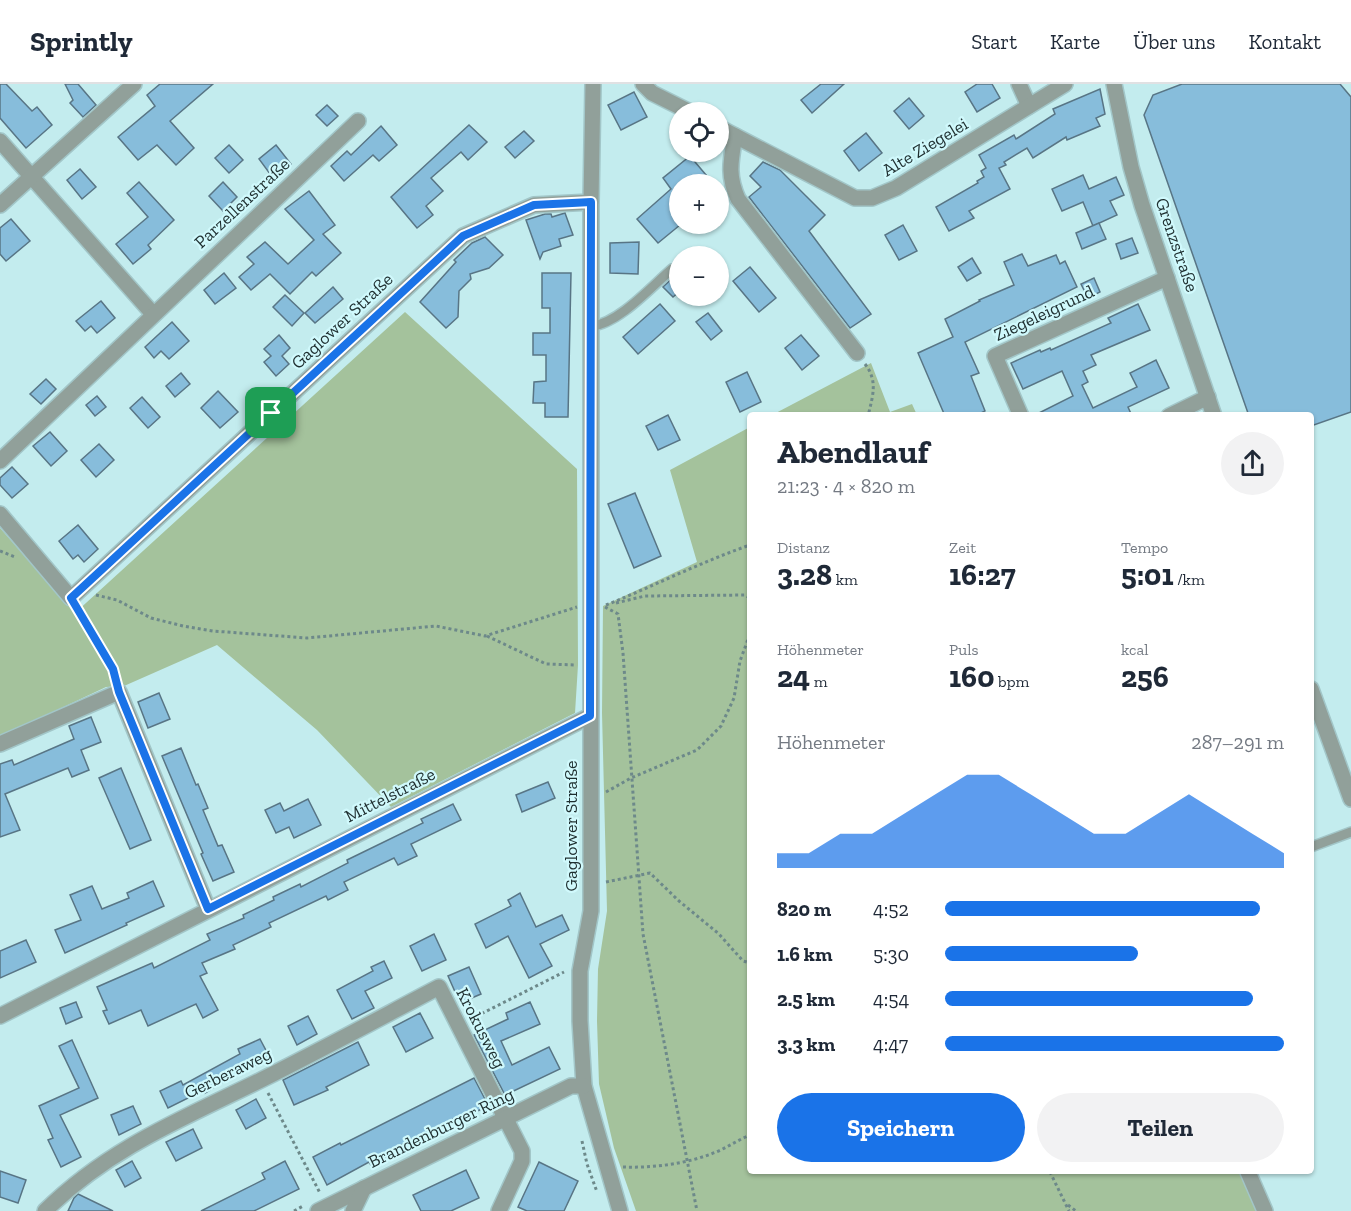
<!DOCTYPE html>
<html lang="de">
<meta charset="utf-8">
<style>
body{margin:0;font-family:"Zilla Slab",serif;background:#f2f2f3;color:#1f2937;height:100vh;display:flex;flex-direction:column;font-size:22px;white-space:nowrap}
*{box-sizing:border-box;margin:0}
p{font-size:20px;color:#747a83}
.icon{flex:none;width:33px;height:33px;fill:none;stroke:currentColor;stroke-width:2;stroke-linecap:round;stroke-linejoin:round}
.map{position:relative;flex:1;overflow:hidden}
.details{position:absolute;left:747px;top:328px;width:567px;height:762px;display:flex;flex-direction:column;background:#fff;border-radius:6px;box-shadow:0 2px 4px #0004}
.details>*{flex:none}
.buttons{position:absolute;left:669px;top:18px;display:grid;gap:12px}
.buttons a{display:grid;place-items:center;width:60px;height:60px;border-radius:50%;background:#fff;box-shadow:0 2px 4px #0004;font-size:30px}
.pin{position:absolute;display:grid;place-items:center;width:51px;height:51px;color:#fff;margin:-26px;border-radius:12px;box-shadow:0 3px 9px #0006}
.round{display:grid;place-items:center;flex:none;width:63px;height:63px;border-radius:32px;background:#f2f2f3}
.head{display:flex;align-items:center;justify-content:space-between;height:102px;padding:0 30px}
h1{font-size:33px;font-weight:700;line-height:45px}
.figures{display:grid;grid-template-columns:repeat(3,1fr);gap:9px;height:102px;padding:6px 30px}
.figures div{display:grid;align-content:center}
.figures b{font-size:30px;font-weight:700}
.figures small{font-size:16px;font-weight:400}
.figures p{font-size:16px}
.chart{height:168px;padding:12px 30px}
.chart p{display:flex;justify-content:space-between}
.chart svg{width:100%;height:108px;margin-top:6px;fill:#1a73e8;opacity:.7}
.primary-button{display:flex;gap:12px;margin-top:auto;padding:12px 30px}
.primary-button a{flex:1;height:69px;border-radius:36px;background:#1a73e8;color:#fff;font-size:24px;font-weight:700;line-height:69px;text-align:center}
.primary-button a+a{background:#f2f2f3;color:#1f2937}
ul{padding:0 30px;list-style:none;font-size:20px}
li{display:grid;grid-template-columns:96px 72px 1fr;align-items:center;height:45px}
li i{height:15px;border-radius:8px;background:#1a73e8}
header{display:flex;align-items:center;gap:36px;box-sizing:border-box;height:84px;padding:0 30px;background:#fff;border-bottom:2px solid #e0e1e3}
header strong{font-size:28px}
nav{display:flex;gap:33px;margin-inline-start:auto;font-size:21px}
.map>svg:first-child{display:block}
.green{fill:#a4c29c}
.building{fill:#87bddb;stroke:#587585;stroke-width:1.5}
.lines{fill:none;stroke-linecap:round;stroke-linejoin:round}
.service-casing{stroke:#a2c6c8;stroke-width:12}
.minor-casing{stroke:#a2c6c8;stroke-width:18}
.tertiary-casing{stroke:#a2c6c8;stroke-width:18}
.path{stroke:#6d898a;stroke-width:3;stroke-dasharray:3 3;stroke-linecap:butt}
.service{stroke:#91a09a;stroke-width:9}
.minor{stroke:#91a09a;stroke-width:15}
.tertiary{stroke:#91a09a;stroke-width:15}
.route-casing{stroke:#fff;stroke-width:12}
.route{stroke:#1a73e8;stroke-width:8}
.labels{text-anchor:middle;stroke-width:4.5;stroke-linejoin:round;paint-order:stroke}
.street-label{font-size:18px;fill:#1e2e2f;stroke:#d0f9fc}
</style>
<header>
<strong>Sprintly</strong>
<nav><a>Start</a><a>Karte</a><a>Über uns</a><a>Kontakt</a></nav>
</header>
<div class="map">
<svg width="1351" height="1127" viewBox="0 0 1351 1127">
<rect width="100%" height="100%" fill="#c3ecee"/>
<g class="green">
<path d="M405,228l172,157 1,196 -3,48 -184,94 -74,-77 -100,-85 -93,41 -18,1 -106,50v-209l75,85z"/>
<path d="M871,279l19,49 22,-8 5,11h-145z"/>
<path d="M750,343v745h490l17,39h-621l-22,-63 -15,-64 -2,-63 1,-52 9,-58 -5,-198 1,-107 94,-44 -27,-92z"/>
</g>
<g class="building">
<path d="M0,0h6l26,27 5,-4 15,18 -26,23 -26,-30z"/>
<path d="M65,0h13l18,21 -13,12 -13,-14 3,-3z"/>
<path d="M160,0h53l-43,37 24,27 -18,17 -19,-20 -19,15 -20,-23 37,-31 -8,-11z"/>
<path d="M821,0h23l-32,29 -11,-13z"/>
<path d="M977,0h15l8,14 -23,14 -12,-20z"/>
<path d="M1182,0h158l11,13v315l-40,14v-10h-62l-105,-301 9,-20z"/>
<path d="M1100,5l5,25 -9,4 4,8 -33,14 -1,-3 -33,21 -6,-10 -23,14 2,3 -7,3 11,21 -41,22 5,7 -25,13 -13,-24 42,-24 -1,-2 7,-4 -3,-6 5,-3 -7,-13 35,-20 2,4 39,-25 -2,-5z"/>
<path d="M634,8l13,25 -26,13 -13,-25z"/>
<path d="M909,14l15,18 -15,13 -15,-18z"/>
<path d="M327,21l11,11 -11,10 -11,-11z"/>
<path d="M469,41l18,17 -19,18 -7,-8 -30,26 12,13 -17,15 7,9 -16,13 -26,-31z"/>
<path d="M381,42l16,19 -18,16 -6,-6 -29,26 -13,-15 16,-15 4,4z"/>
<path d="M524,47l10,10 -19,17 -10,-11z"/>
<path d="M866,49l16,20 -23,18 -15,-20z"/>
<path d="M229,61l14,15 -14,13 -14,-15z"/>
<path d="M276,61l15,19 -18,14 -14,-19z"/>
<path d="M690,72l16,19 -12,9h-14v41l-22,18 -21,-24 34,-30 -8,-11z"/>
<path d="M763,78l17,8 45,45 -16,16 62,83 -21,14 -101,-131 12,-10 -11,-11z"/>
<path d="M80,85l16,18 -14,12 -15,-19z"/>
<path d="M1083,91l6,14 27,-12 8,18 -14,6 7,14 -24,11 -10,-24 -21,9 -10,-22z"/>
<path d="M139,98l35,38 -26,25 3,4 -18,15 -17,-20 32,-27 -21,-24z"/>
<path d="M223,98l14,15 -14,14 -14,-15z"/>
<path d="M309,107l26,34 -12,9 18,19 -25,23 -4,-4 -22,22 -20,-20 -19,16 -12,-13 15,-13 -7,-7 18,-15 23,22 26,-24 -29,-31z"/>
<path d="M565,129l8,22 -14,4 2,7 -18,6 -3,7 -14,-39 19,-6h6l1,3z"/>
<path d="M11,135l19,22 -24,20 -6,-7v-26z"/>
<path d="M1099,139l7,16 -24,10 -6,-16z"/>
<path d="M903,141l14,26 -18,9 -14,-25z"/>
<path d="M485,153l18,18 -14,13 -19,6 1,5 -12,12 -1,26 -12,11 -26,-26 36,-40 -2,-2 18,-17z"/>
<path d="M1132,154l6,15 -17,6 -5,-15z"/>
<path d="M639,158l-1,32 -28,-1v-30z"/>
<path d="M1022,170l6,12 28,-11 4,9 5,-3 12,26 -112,55 14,31 -8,3 14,35 -10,5h-30l-27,-63 35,-16 -8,-18 35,-18 -1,-1 35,-15 -10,-23z"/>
<path d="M972,174l9,15 -14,8 -9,-14z"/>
<path d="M750,183l26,31 -17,14 -26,-31z"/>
<path d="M680,187v20l-7,6 -10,-10z"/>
<path d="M224,189l12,15 -21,16 -11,-14z"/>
<path d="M542,189h29l-3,144h-23v-14h-12l1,-21 12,-1v-26h-13v-22h17v-25h-8z"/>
<path d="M1094,194l6,14 -12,6 -7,-14z"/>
<path d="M333,203l10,12 -28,24 -10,-10z"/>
<path d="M285,211l19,18 -12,13 -19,-19z"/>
<path d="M101,217l14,17 -18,15 -6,-7 -6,5 -9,-10z"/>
<path d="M660,220l15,17 -37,33 -15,-17z"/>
<path d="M1138,220l12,26 -59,25 5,10 -13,6 5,11 -6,3 11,23 44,-21 -7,-14 26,-13 13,28 -41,19 4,9h-99l40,-20 -11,-25 -39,18 -12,-26 29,-13 1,2 9,-4 1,2 60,-27 -3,-5z"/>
<path d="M708,229l14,18 -11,9 -15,-18z"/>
<path d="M172,238l17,19 -20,18 -8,-8 -7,7 -9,-11z"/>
<path d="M279,251l11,13 -8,8 7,8 -13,12 -12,-14 7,-6 -7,-7z"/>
<path d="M801,251l18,21 -17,14 -17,-22z"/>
<path d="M747,288l14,30 -21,10 -14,-30z"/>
<path d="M181,289l9,11 -15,13 -9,-11z"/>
<path d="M46,295l10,10 -15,15 -11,-10z"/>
<path d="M218,307l20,21 -18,16 -19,-20z"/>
<path d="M97,312l9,11 -11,9 -9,-11z"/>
<path d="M142,313l18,20 -12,11 -18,-20z"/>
<path d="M668,331l12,25 -22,10 -12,-24z"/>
<path d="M50,348l17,19 -16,15 -18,-20z"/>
<path d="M99,360l15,16 -18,17 -15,-17z"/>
<path d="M12,383l16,17 -16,14 -12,-13v-7z"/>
<path d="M635,409l26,63 -27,12 -26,-64z"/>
<path d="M78,441l20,24 -14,13 -6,-7 -5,4 -14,-18z"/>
<path d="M159,609l11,26 -22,9 -10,-26z"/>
<path d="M91,633l10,25 -20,8 8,20 -17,7 -4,-9 -63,26 15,36 -20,7v-73l12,-4 2,5 60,-26 -5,-13z"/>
<path d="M181,664l15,37 2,-1 10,24 -5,2 15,36 4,-1 12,27 -21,9 -12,-27 2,-1 -41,-97z"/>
<path d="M121,684l30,72 -21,9 -31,-71z"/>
<path d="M548,698l7,16 -33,14 -6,-17z"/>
<path d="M308,715l13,26 -27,13 -5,-11 -13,6 -11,-23 15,-7 4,8z"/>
<path d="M453,720l8,16 -50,24 6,12 -19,9 -4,-7 -50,24 4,8 -20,10 -2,-4 -57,27 2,4 -38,18 2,4 -33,14 5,10 -7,3 18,34 -15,8 -7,-14 -48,22 -7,-16 -32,14 -6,-13 4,-1 -10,-23 55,-24 2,5 56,-28 -3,-6 37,-16 -1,-3 31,-15 -1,-3 27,-13 1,3 47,-24 -1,-3 76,-37 -2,-4z"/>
<path d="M153,797l11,25 -38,17 1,2 -62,28 -10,-23 26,-10 -11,-25 22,-9 10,23 27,-11 -2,-5z"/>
<path d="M520,809l16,34 26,-12 7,15 -29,14 12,22 -23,12 -21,-42 -22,12 -11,-24 36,-18 -3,-6z"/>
<path d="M434,850l12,26 -24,11 -12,-25z"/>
<path d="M26,856l10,22 -36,16v-27z"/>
<path d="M384,877l8,17 -27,13 9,17 -22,11 -15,-29 36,-19 -2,-4z"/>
<path d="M469,883l12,27 -21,9 -12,-27z"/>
<path d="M76,918l6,15 -16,7 -6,-16z"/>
<path d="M530,918l10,22 -39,17 11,24 37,-18 11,22 -55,26 -31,-60 34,-16 -2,-6z"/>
<path d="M420,929l13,25 -27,14 -13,-25z"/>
<path d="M308,932l9,18 -20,11 -9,-19z"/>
<path d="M260,955l10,19 -41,20 -24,15 -1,-3 -36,18 -8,-17 21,-10 2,4 57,-31 -2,-5z"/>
<path d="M72,956l26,58 -38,17 21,42 -20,10 -13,-27 5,-2 -14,-32 40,-18 -20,-42z"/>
<path d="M358,958l11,23 -43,22 2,3 -34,15 -11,-25z"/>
<path d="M474,994l13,25 -4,2 1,3 -28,13 -1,-3 -58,29 2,4 -28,14 -2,-3 -42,23 -14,-28 27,-14 1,2z"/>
<path d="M256,1015l10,19 -20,11 -10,-19z"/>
<path d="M133,1022l8,18 -22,11 -8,-20z"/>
<path d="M193,1045l9,19 -26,13 -10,-19z"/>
<path d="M132,1077l9,17 -16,9 -9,-17z"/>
<path d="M285,1077l14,28 -45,22h-53l64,-32 -3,-6z"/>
<path d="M539,1078l39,19 -14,30h-37l-9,-4z"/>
<path d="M466,1086l13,28 -28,13h-30l-8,-16z"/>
<path d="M0,1087l26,9 -8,23 -18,-6z"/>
<path d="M78,1110l35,17h-45l6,-13z"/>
</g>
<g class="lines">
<defs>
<g id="service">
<path d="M592,242c27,-3 59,-39 80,-57"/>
<path d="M1311,763l40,-15"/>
</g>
<g id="minor">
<path d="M593,0l-2,118v709l-11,60v50l4,65 36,125"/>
<path d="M643,0l9,9 38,19"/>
<path d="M1019,0l10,22"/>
<path d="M718,43l137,71h17l24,-10 169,-104"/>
<path d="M735,52c-4,24 -8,39 3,63l119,154"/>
<path d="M0,57l153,173"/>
<path d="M0,121l134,-121"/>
<path d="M1021,332l-26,-60 172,-78"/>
<path d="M1169,332l39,-19"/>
<path d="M0,377l358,-340"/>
<path d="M0,430l71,84 392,-362 71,-31 57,-3"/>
<path d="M0,660l119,-52 89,217"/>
<path d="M0,932l590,-300"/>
<path d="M1248,1088l17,39"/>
<path d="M45,1127c64,-63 137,-92 216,-131 60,-30 119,-62 178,-93l83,164v10l-23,50"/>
<path d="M318,1127l253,-125h13"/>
<path d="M353,1127l11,-23"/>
</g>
<g id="tertiary">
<path d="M1114,0l17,83 11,38 72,211"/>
<path d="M1311,605l40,110"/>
</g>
</defs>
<use href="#service" class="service-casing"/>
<use href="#minor" class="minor-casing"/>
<use href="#tertiary" class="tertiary-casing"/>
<g class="path">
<path d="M865,280c13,17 8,31 3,52"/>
<path d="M0,467l15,6"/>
<path d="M96,511l21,5 34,18 32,8 30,5 94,7 129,-12 49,10 92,-29"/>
<path d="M616,519l29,-7 100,-1 5,3"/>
<path d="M606,521c48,-19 95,-43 144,-60"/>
<path d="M605,523l13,7 5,39 20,281 54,277"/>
<path d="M78,526l35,58 2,9"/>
<path d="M487,552l59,28 30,1"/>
<path d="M606,708l25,-14 66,-28 24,-24 13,-28 6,-37 10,-27"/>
<path d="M606,798l44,-9 29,28 40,33 24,27 7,2"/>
<path d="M471,935l93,-47"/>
<path d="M268,1009l52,100"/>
<path d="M582,1057l5,23 10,28"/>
<path d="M623,1083c31,1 64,-3 93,-15 12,-5 22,-12 34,-17"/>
<path d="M1050,1088l19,39"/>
<path d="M1068,1121l8,6"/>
<path d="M294,1127l9,-5"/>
</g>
<use href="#service" class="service"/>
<use href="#minor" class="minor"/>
<use href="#tertiary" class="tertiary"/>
</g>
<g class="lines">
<defs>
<path id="route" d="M591,118l-1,514 -382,193 -89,-217 -6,-23 -42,-71 392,-362 71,-31z"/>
</defs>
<use href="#route" class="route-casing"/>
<use href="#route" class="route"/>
</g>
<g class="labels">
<g class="street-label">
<text transform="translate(925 63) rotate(-31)" y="6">Alte Ziegelei</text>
<text transform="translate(242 119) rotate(-43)" y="6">Parzellenstraße</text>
<text transform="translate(1177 161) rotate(71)" y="6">Grenzstraße</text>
<text transform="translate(1044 229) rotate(-25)" y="6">Ziegeleigrund</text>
<text transform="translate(342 237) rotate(-43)" y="6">Gaglower Straße</text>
<text transform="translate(390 711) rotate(-27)" y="6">Mittelstraße</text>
<text transform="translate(571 742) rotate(-90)" y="6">Gaglower Straße</text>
<text transform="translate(481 944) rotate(63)" y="6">Krokusweg</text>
<text transform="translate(228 989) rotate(-26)" y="6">Gerberaweg</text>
<text transform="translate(441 1044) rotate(-26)" y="6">Brandenburger Ring</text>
</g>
</g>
</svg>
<div class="buttons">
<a><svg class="icon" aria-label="locate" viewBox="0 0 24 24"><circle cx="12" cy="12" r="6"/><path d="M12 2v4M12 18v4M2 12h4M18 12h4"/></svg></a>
<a>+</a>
<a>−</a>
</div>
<div class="pin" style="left:271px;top:329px;background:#1e9e55"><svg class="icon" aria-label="arrive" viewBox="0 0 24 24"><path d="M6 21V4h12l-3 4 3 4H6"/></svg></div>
<section class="details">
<div class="head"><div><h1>Abendlauf</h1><p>21:23 · 4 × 820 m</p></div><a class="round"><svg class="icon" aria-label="share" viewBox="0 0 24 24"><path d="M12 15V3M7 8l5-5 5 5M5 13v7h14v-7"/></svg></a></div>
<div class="figures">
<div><p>Distanz</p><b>3.28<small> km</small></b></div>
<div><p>Zeit</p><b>16:27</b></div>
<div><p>Tempo</p><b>5:01<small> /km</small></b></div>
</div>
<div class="figures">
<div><p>Höhenmeter</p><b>24<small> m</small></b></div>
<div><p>Puls</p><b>160<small> bpm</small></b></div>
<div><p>kcal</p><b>256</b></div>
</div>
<div class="chart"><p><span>Höhenmeter</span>287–291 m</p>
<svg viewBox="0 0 160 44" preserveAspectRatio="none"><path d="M0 44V38L10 38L20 30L30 30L40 22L50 14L60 6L70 6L80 14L90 22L100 30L110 30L120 22L130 14L140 22L150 30L160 38V44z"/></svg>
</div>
<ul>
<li><b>820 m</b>4:52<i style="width:93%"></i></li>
<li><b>1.6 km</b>5:30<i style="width:57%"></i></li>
<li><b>2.5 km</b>4:54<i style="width:91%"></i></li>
<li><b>3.3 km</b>4:47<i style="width:100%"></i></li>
</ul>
<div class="primary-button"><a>Speichern</a><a>Teilen</a></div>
</section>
</div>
